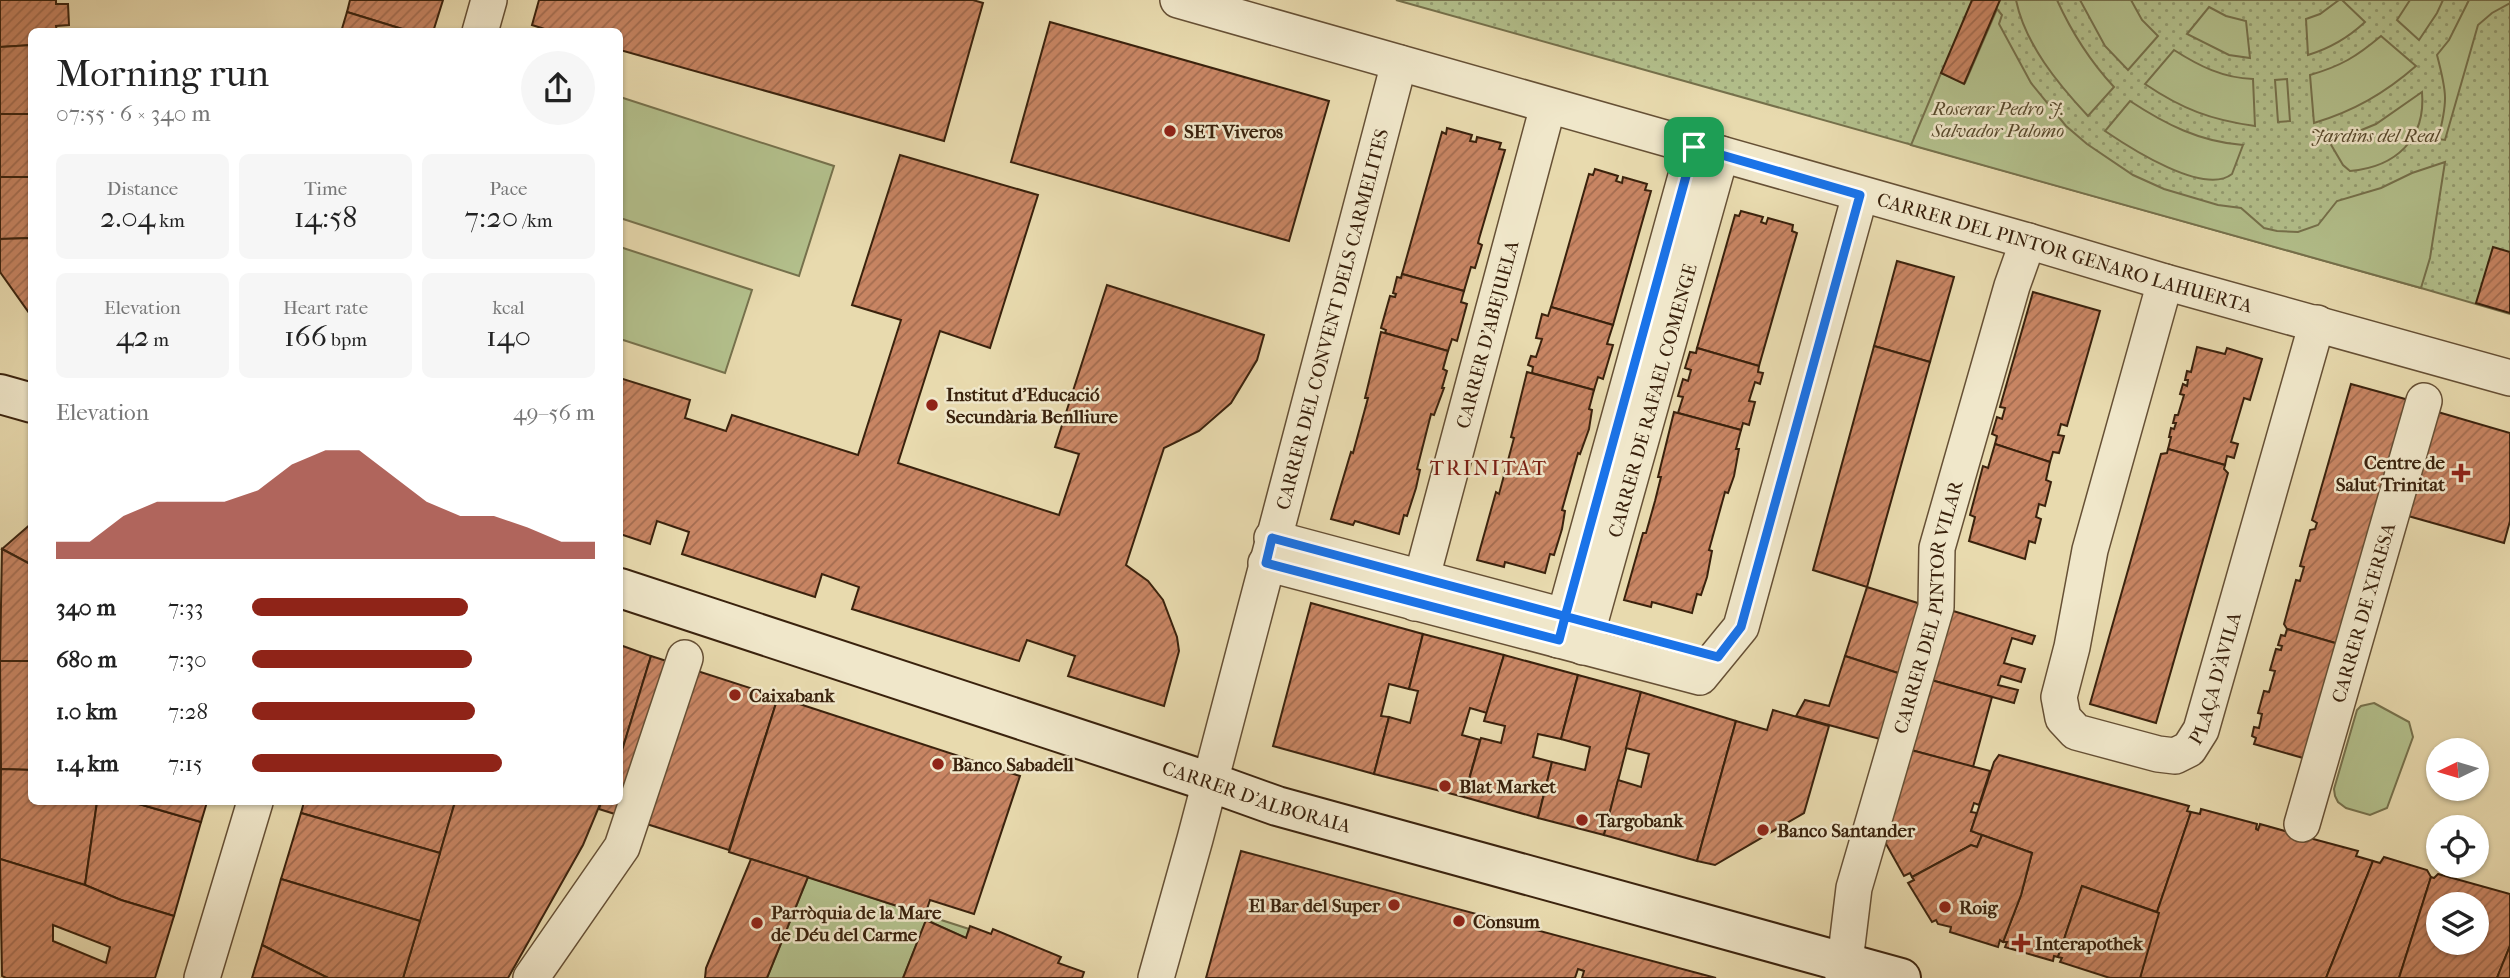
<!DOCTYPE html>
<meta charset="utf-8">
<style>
body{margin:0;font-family:"IM FELL French Canon",serif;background:#f6f6f6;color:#222;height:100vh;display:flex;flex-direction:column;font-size:26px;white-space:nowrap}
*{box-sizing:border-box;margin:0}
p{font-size:23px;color:#767676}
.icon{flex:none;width:38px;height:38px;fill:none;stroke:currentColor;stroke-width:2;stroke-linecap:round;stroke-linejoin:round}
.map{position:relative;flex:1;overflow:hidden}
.drawer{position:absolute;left:28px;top:28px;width:595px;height:777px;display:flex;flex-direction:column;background:#fff;border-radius:10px;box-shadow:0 2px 5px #0004}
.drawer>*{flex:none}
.needle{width:46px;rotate:265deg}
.fabs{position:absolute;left:2426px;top:738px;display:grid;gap:14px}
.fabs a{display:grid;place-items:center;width:63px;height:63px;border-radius:50%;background:#fff;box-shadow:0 2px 5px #0004;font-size:35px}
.pin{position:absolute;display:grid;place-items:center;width:60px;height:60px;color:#fff;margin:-30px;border-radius:14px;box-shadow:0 4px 10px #0006}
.round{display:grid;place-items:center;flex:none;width:74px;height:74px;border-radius:37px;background:#f6f6f6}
.overview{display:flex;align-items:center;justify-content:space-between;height:119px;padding:0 28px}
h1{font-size:38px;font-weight:600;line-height:52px}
.metrics{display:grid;grid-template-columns:repeat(3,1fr);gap:10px;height:119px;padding:7px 28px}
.metrics div{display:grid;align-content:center;border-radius:10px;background:#f6f6f6;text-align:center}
.metrics b{font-size:30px;font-weight:600}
.metrics small{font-size:19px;font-weight:400}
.metrics p{font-size:19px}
.chart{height:196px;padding:14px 28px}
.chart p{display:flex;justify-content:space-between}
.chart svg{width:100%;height:126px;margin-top:7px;fill:#8f2418;opacity:.7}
ul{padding:0 28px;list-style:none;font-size:23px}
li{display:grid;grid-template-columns:112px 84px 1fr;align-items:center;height:52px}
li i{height:18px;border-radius:9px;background:#8f2418}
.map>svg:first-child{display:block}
.grass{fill:url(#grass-dots);stroke:#76714c;stroke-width:2}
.garden{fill:#b3c08c;stroke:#76714c;stroke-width:2}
.building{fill:url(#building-hatch);stroke:#3a220d;stroke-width:2;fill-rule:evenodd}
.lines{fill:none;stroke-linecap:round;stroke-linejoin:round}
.street-casing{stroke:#665035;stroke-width:38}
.secondary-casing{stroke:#3a220d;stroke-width:42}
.street{stroke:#f0e7ca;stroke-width:35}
.secondary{stroke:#f0e7ca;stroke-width:38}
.route-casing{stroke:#fff;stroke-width:14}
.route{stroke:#1a73e8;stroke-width:9}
.poi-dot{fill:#8f2418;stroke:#f0e7ca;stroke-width:2.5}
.labels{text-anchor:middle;stroke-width:5;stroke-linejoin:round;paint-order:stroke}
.park-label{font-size:19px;font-style:italic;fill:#584a2d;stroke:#f0e7ca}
.poi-label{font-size:19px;font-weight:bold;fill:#3a220d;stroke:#f0e7ca;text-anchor:start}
.street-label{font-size:19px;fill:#3a220d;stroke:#f0e7ca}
.neighbourhood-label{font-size:21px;letter-spacing:2px;fill:#7a1f14;stroke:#f0e7ca}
</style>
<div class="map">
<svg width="2510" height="978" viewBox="0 0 2510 978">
<defs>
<pattern id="grass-dots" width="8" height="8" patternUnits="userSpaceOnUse" patternTransform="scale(1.75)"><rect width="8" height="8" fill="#b3c08c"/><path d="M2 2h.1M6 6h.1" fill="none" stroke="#939c71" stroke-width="1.8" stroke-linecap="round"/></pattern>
<pattern id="building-hatch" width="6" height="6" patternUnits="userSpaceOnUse" patternTransform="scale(1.75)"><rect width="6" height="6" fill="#c88563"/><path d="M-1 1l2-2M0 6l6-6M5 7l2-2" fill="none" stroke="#a36c50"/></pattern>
</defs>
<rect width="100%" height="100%" fill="#e8daae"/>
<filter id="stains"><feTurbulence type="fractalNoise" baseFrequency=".00286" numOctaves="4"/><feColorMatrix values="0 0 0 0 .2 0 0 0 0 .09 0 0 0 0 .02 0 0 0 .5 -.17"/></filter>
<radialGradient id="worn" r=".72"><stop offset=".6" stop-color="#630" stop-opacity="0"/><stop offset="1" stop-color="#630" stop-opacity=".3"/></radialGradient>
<path class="grass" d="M1396,0h1114v314l-89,-26z"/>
<g class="garden">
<path d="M2016,0h41c15,33 32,60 57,87l-26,29c-30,-32 -63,-72 -72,-116z"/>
<path d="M2080,0h51l11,20 16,16 -30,34 -23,-24z"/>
<path d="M2339,0h3l23,22c-16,15 -34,26 -57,33l-2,-36 14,-5z"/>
<path d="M2410,0h33l-6,13 -18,27 -22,-20z"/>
<path d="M2469,0h41v3l-18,10 -14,12 -33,115 -7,-1c10,-38 9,-46 -1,-84l12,-15z"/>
<path d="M2209,7l17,9 20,5 4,37 -21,-3 -42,-21z"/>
<path d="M1997,9l5,6 -3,9 32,59 35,43 21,18 46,31 31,14 54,16 23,3 23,20 13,3 21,1 20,-7 19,-24 44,-13 31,-15 33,-11 -15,96 -9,30 -510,-143 30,-72 24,10z"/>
<path d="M2381,36l35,30c-31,27 -62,45 -102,57l-4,-48c31,-9 46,-18 71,-39z"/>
<path d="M2174,50c25,16 49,28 79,29l2,47c-44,-6 -73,-17 -110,-42z"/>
<path d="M2287,79l3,42 -12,1 -3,-42z"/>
<path d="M2422,92c4,47 -26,75 -72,79l-7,-6 -13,-22 46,-19z"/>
<path d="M620,97l214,69 -35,110 -179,-58z"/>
<path d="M2130,101c35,23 70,41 113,44l-11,29c-28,22 -102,-26 -127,-43z"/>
<path d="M620,247l132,43 -27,83 -105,-34z"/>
<path d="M2374,703l35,19 4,15 -26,71 -17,7 -24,-7 -8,-6 -3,-6 -1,-7 23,-79 4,-4z"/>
<path d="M808,877l161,52 -3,9 -40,-18 -23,58h-136z"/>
</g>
<g class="building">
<path d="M0,0h56v4h12l1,21 -13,1 1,6h-25v13l-32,2z"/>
<path d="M350,0h93l-10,32h-21l-65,-20z"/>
<path d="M539,0h434l10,3 -39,138 -324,-91v-18h-66l-22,-7z"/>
<path d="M1972,0h28l-36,84 -23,-11z"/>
<path d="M347,12l65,20h-71z"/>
<path d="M1050,22l279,79 -40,140 -278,-79z"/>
<path d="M32,45v69h-32v-67z"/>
<rect x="0" y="114" width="32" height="63"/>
<path d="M1447,128l25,7 -2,6 6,1 1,-5 24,6 -2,6 6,1 -26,89 -1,4 4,2 -7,23 -4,-1 -7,24 -62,-17 40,-142 4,2z"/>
<path d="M900,155l138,40 -48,153 -50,-17 -42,132 161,52 20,-61 -24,-7 52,-162 157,50 -7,25 -26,43 -32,28 -35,17 -38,117 22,16 15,19 14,37 2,14 -15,55 -96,-30 7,-20 -48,-16 -8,21 -167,-52 7,-22 -37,-13 -7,23 -133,-43 7,-22 -32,-11 -7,23 -30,-10v-156l70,22 -5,18 41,13 6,-16 126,40 43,-135 -49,-15z"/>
<path d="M1595,169l23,7 -2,5 6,2 1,-6 24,7 -2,6 6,1 -38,134 -62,-18 38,-133 4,1z"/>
<path d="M0,177h32v61l-32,1z"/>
<path d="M1741,211l22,6 -2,5 5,2 2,-6 25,7 -1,6 5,2 -38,133 -62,-18 38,-133 4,1z"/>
<path d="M32,238v79l-32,-45v-33z"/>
<path d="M2493,247l17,5v61l-34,-10z"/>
<path d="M1897,261l57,16 -24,85 -56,-16z"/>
<path d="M1402,274l62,17 -3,11 6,2 -10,37 -5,-2 -4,12 -63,-18 1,-3 -5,-2 9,-32 5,1 1,-3 -3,-1 4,-16 4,1z"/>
<path d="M2033,292l67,19 -33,115 -6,-2 -3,11 6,1 -5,17 -6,-1 -3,10 -55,-18 2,-8 -5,-2 5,-17 5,2 3,-11 -5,-1z"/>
<path d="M1551,307l62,18 -6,19 6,1 -10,34 -5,-2 -4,13 -62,-17 1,-6 -5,-2 3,-9 5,1 6,-18 -6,-1 6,-24 6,2z"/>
<path d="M1381,332l67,19 -5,18 4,2 -5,17h2l-10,27 -3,-1 -14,55 3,1 -4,18 -9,28 -3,-1 -5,19 -44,-13 -2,4 -22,-6 20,-67 2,1 15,-55h-3z"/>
<path d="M1874,346l56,16 -63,225 -54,-17z"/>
<path d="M2197,347l28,7 2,-6 35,11 -12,41 -6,-2 -13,44 7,2 -4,14 -7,-2 -2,9 -57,-16 3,-12h-2l2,-9 3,1 2,-6h-3l2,-8h3l6,-20 -4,-1 3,-10 4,2 1,-6h-3l2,-9 4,1z"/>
<path d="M1697,348l62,18 -1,6 5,1 -3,11 -5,-2 -6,19 6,1 -6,23 -6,-2 -2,7 -63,-17 5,-16 -5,-1 5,-17 5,2 3,-11 -6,-2 5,-16 6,1z"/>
<path d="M1527,372l67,18 -5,19 3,1 -3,19 -9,25 -2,-1 -16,57 3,1 -3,18 -8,26 -4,-1 -5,19 -40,-11 -1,5 -27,-7 19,-68 3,2 15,-56 -3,-1z"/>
<path d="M2351,384l65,18 -74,243 -55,-16 -3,-5 12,-44 4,1 4,-14 -4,-1 10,-36 5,-1 2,-6 -5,-3z"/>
<path d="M2431,410l79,23v88l-6,22 -103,-29z"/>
<path d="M1674,412l67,18 -5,19h3l-5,27 -6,17 -3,-1 -16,58 3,1 -5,26 -6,18 -4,-1 -5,19 -40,-11 -1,5 -27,-7 19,-67h3l9,-32 6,-24h-3z"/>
<path d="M1995,444l55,18 -4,18 5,2 -6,24 -6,-2 -3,13 5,2 -6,24 -6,-2 -4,18 -56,-18 6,-24 -5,-2 13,-49 5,2z"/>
<path d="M2168,449l57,16 -1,4 4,4 -72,250 -66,-19 71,-250 6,-1z"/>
<path d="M32,523v42l-30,-16z"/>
<path d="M2,549l30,16v96h-32z"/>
<path d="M1867,587l57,18 -23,69 -56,-18z"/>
<path d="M1311,603l112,31 -14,55 -20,-5 -8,32 8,1 -15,57 -101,-28z"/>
<path d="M1950,610l85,26 -3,8 -20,-6 -8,25 21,6 -4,13 -20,-6 -3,9 20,5 -4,13 -83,-23z"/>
<path d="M2287,629l55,16 -32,115 -56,-16 2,-6 -4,-2 2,-9 5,1 3,-14 -4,-1 6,-22 5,1 6,-21 -5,-1 6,-21 5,1 1,-4 -4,-1 3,-10 4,1z"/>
<path d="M1423,634l81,21 -17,58 -17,-5 -8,27 18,5 -16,57 -90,-23 15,-57 21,6 8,-32 -9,-2z"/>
<path d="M620,645l31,11 -31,101z"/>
<path d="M1504,655l74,20 -17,64 -23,-5 -5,23 19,5 -14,56 -74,-21 17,-59 20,5 4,-17 -21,-5z"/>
<path d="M651,656l127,41 -49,153 -130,-41 2,-7h19v-45z"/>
<path d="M1845,656l56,18 -21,65 -84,-23 9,-16 24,6z"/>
<path d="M0,661h32v109l-31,-1z"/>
<path d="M1578,675l63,17 -37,143 -66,-17 14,-56 33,8 5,-23 -29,-8z"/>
<path d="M1931,680l61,17 -19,70 -62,-17z"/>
<path d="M1641,692l95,29 -39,140 -93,-26 14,-55 23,7 8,-33 -23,-6z"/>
<path d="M778,697l242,79 -46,138 -44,-14 -5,15 -196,-63z"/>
<path d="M1773,710l56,16 -25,87 -89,52 -18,-4 39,-140 31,9z"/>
<path d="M1911,750l79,21 -11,34 -5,-2 -3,9 6,1 -6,18 11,4 -5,12 -6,-2 -59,32 -2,-4 -6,3 -23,-41z"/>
<path d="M1999,755l190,51 -2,5 4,1 -34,100 -75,-26 -24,71 -4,-1 -1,5 -48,-14 2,-5h-4l18,-47 11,-42 -61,-22 23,-69z"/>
<path d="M1,769l31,1v32h65l-12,83 -85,-26z"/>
<path d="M97,802h35l69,20 -27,94 -53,-16 -36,-15z"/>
<path d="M132,802h75l-6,20z"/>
<path d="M304,802h151l-15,51 -139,-40z"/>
<path d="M455,802h146l-18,43 -75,133h-105z"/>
<path d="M2201,809l56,15 -1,5 2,1 2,-6 39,11 -1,6h3l1,-5 56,15 -2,5 17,5 -47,117h-186l17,-66 34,-100 9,2z"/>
<path d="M301,813l139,40 -20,68 -139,-42z"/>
<path d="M1982,835l50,18 -11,42 -18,47 -3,-2 -2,7 -48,-15 1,-5 -13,-3 -2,-4 -4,2 -24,-39 6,-3 -2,-3 59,-32 6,2z"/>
<path d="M1241,851l475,127h-134l2,-7 -6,-2 -3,9h-369z"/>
<path d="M2384,857l43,13 4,7 -32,101h-73l47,-117 7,2z"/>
<path d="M0,859l85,26 36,15 53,16 -19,62h-149l-4,-2zM53,925l57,22 -4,16 -53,-22z"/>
<path d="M751,859l57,18 -41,101h-62l1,-10z"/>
<path d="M2438,874l72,20v52l-13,32h-98l32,-101 3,1zM2438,905h38v38h-38z"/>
<path d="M281,879l139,42 -17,57h-75l-66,-33z"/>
<path d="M2082,886l77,27 -19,65h-30l-50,-16 2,-4 -4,-1z"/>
<path d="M926,920l40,18 4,-12 21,8 2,-5 68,28 -3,6 26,9 -2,6h-179z"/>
<path d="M262,945l66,33h-76z"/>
<path d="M2510,946v32h-13l6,-15z"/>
</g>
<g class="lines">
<defs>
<g id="street">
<path id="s1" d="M1178,0l850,241 137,41 345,96"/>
<path d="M480,32l9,-32"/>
<path id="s2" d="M2165,282l-75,268 -18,97 -13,50 4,21 13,14 82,22 17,2 14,-7 12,-19 116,-407"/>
<path d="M1272,538l314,84"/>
<path d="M1266,563l434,114 41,-50 119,-432"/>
<path id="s3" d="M1415,603l133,-497"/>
<path d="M1558,640l136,-493"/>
<path id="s4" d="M1583,647l138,-493"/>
<path id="s5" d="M2302,824l122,-423"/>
<path d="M202,978l53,-176"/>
<path d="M531,978l91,-131 63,-189"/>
<path id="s6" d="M1156,978l39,-139 204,-776"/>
<path id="s7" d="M1843,978l11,-90 82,-281 1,-59 75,-262 16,-45"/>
</g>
<g id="secondary">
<path d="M0,394l32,9"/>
<path id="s8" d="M620,588l590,194 67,24 624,172"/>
</g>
</defs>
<use href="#street" class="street-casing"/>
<use href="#secondary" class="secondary-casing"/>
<use href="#street" class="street"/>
<use href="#secondary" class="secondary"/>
</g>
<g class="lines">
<defs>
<path id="route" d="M1694,147l-129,470 -6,23 -293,-77 6,-25 149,40c99,26 198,53 297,79l23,-30 119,-432 -166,-48"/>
</defs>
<use href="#route" class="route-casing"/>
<use href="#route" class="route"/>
</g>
<g class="poi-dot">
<circle cx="1170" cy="131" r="7"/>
<circle cx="932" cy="405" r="7"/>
<path d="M2457.5 462.5h7v7h7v7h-7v7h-7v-7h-7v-7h7z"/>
<circle cx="735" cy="695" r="7"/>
<circle cx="938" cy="764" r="7"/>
<circle cx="1445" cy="786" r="7"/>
<circle cx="1582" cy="820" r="7"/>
<circle cx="1763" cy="830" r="7"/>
<circle cx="1394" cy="905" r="7"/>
<circle cx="1945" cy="907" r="7"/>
<circle cx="1459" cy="921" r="7"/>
<circle cx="757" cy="923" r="7"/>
<path d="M2017.5 932.5h7v7h7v7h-7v7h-7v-7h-7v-7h7z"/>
</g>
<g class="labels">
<g class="park-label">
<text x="1998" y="115">Roserar Pedro J.<tspan x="1998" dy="22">Salvador Palomo</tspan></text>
<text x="2375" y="142">Jardins del Real</text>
</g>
<g class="poi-label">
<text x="1184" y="138">SET Viveros</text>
<text x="946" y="401">Institut d'Educació<tspan x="946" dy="22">Secundària Benlliure</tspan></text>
<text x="2445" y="469" text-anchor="end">Centre de<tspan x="2445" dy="22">Salut Trinitat</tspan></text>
<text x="749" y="702">Caixabank</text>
<text x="952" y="771">Banco Sabadell</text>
<text x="1459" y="793">Blat Market</text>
<text x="1596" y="827">Targobank</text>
<text x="1777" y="837">Banco Santander</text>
<text x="1380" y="912" text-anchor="end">El Bar del Super</text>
<text x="1959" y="914">Roig</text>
<text x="771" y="919">Parròquia de la Mare<tspan x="771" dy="22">de Déu del Carme</tspan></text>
<text x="1473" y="928">Consum</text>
<text x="2035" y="950">Interapothek</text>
</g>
<g class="street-label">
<text dy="7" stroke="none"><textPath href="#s1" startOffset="922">CARRER DEL PINTOR GENARO LAHUERTA</textPath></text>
<text dy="7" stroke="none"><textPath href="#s6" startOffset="682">CARRER DEL CONVENT DELS CARMELITES</textPath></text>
<text dy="7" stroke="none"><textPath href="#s3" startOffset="278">CARRER D'ABEJUELA</textPath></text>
<text dy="7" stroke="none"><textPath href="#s4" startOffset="256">CARRER DE RAFAEL COMENGE</textPath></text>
<text dy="7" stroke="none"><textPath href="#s7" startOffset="382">CARRER DEL PINTOR VILAR</textPath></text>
<text dy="7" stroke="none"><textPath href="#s5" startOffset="220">CARRER DE XERESA</textPath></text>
<text dy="7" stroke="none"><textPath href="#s2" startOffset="663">PLAÇA D'ÀVILA</textPath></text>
<text dy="7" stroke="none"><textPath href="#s8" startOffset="670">CARRER D'ALBORAIA</textPath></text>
</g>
<g class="neighbourhood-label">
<text x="1489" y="475">TRINITAT</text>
</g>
</g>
<rect width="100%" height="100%" filter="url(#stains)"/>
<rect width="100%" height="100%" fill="url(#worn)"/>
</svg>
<div class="fabs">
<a><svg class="needle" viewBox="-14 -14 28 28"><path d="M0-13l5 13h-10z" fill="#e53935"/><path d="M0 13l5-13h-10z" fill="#767676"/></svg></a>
<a><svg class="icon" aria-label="locate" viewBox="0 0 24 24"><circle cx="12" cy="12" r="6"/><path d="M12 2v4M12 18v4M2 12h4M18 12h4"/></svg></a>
<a><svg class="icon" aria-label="layers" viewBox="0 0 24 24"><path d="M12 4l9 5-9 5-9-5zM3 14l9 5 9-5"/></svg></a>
</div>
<div class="pin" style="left:1694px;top:147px;background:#1e9e55"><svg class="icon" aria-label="arrive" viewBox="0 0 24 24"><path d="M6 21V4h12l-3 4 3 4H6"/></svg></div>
<section class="drawer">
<div class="overview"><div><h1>Morning run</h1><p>07:55 · 6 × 340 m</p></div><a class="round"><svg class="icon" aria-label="share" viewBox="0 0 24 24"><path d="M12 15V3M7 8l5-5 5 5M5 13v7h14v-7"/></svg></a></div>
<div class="metrics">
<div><p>Distance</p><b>2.04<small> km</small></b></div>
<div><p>Time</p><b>14:58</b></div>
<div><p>Pace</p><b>7:20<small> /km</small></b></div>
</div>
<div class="metrics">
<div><p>Elevation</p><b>42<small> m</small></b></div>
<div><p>Heart rate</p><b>166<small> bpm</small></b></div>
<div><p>kcal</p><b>140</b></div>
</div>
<div class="chart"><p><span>Elevation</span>49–56 m</p>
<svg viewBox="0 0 160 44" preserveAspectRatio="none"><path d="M0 44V38L10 38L20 29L30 24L40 24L50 24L60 20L70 11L80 6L90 6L100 15L110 24L120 29L130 29L140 33L150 38L160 38V44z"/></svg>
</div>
<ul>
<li><b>340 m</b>7:33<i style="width:63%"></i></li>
<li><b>680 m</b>7:30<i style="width:64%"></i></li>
<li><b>1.0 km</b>7:28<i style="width:65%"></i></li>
<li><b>1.4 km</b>7:15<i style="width:73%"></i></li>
</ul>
</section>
</div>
